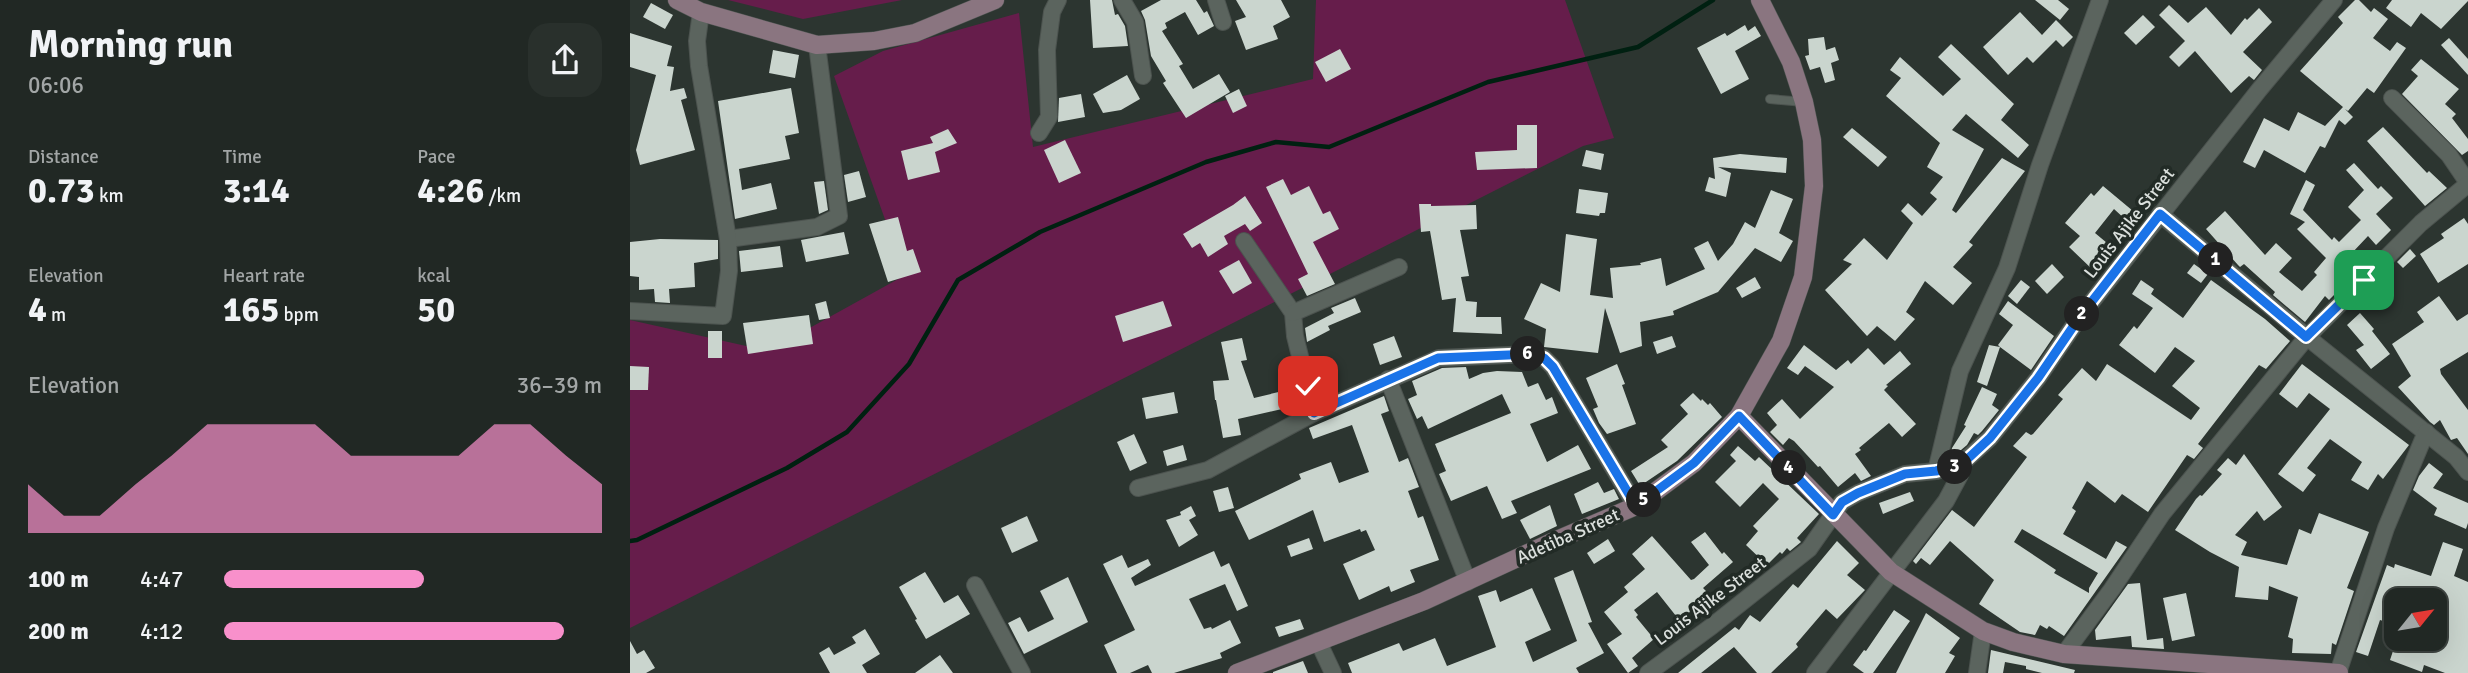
<!DOCTYPE html>
<meta charset="utf-8">
<style>
body{margin:0;font-family:Signika,sans-serif;background:#29302c;color:#f1f3f6;height:100vh;display:flex;flex-direction:column;font-size:26px;white-space:nowrap}
*{box-sizing:border-box;margin:0}
p{font-size:23px;color:#a2a6a6}
.icon{flex:none;width:38px;height:38px;fill:none;stroke:currentColor;stroke-width:2;stroke-linecap:round;stroke-linejoin:round}
.map{position:relative;flex:1;overflow:hidden}
.details{display:flex;flex-direction:column;background:#212824;width:630px}
.details>*{flex:none}
.needle{width:46px;rotate:60deg}
.controls{position:absolute;left:1754px;top:588px;display:grid;gap:14px}
.controls a{display:grid;place-items:center;width:63px;height:63px;border-radius:14px;background:#212824;box-shadow:0 7px 28px #0002,0 0 0 2px #3e4441;font-size:35px}
.pin{position:absolute;display:grid;place-items:center;width:60px;height:60px;color:#fff;margin:-30px;border-radius:14px;box-shadow:0 4px 10px #0006}
.km{position:absolute;width:35px;height:35px;margin:-18px;border-radius:50%;background:#222;color:#fff;font-size:19px;line-height:35px;text-align:center}
.round{display:grid;place-items:center;flex:none;width:74px;height:74px;border-radius:21px;background:#29302c}
.overview{display:flex;align-items:center;justify-content:space-between;height:119px;padding:0 28px}
h1{font-size:38px;font-weight:700;line-height:52px}
.stats{display:grid;grid-template-columns:repeat(3,1fr);gap:10px;height:119px;padding:7px 28px}
.stats div{display:grid;align-content:center}
.stats b{font-size:35px;font-weight:700}
.stats small{font-size:19px;font-weight:400}
.stats p{font-size:19px}
.chart{height:196px;padding:14px 28px}
.chart p{display:flex;justify-content:space-between}
.chart svg{width:100%;height:126px;margin-top:7px;fill:#f890cb;opacity:.7}
ul{padding:0 28px;list-style:none;font-size:23px}
li{display:grid;grid-template-columns:112px 84px 1fr;align-items:center;height:52px}
li i{height:18px;border-radius:9px;background:#f890cb}
main{display:flex;flex:1;min-height:0}
.map>svg:first-child{display:block}
.green{fill:#661d4b}
.lines{fill:none;stroke-linecap:round;stroke-linejoin:round}
.stream{stroke:#002011;stroke-width:4.5}
.building{fill:#cad5ce;fill-rule:evenodd}
.lane-casing{stroke:#4c534f;stroke-width:10}
.street-casing{stroke:#4c534f;stroke-width:18}
.secondary-casing{stroke:#4c534f;stroke-width:19}
.lane{stroke:#5b645e;stroke-width:8}
.street{stroke:#5b645e;stroke-width:16}
.secondary{stroke:#8a7580;stroke-width:18}
.route-casing{stroke:#fff;stroke-width:14}
.route{stroke:#1a73e8;stroke-width:9}
.labels{text-anchor:middle;stroke-width:7;stroke-linejoin:round;paint-order:stroke}
.street-label{font-size:18px;fill:#dbe0dd;stroke:#222b26}
</style>
<main>
<section class="details">
<div class="overview"><div><h1>Morning run</h1><p>06:06</p></div><a class="round"><svg class="icon" aria-label="share" viewBox="0 0 24 24"><path d="M12 15V3M7 8l5-5 5 5M5 13v7h14v-7"/></svg></a></div>
<div class="stats">
<div><p>Distance</p><b>0.73<small> km</small></b></div>
<div><p>Time</p><b>3:14</b></div>
<div><p>Pace</p><b>4:26<small> /km</small></b></div>
</div>
<div class="stats">
<div><p>Elevation</p><b>4<small> m</small></b></div>
<div><p>Heart rate</p><b>165<small> bpm</small></b></div>
<div><p>kcal</p><b>50</b></div>
</div>
<div class="chart"><p><span>Elevation</span>36–39 m</p>
<svg viewBox="0 0 160 44" preserveAspectRatio="none"><path d="M0 44V27L10 38L20 38L30 27L40 17L50 6L60 6L70 6L80 6L90 17L100 17L110 17L120 17L130 6L140 6L150 17L160 27V44z"/></svg>
</div>
<ul>
<li><b>100 m</b>4:47<i style="width:53%"></i></li>
<li><b>200 m</b>4:12<i style="width:90%"></i></li>
</ul>
</section>
<div class="map">
<svg width="1838" height="673" viewBox="0 0 1838 673">
<rect width="100%" height="100%" fill="#2c3530"/>
<g class="green">
<path d="M98,0h174l-99,19z"/>
<path d="M686,0h249l49,138 -31,8 -953,482v-308l138,31 132,-73 -7,-36 -59,-166 49,-25 136,-38 14,134 280,-68z"/>
</g>
<g class="lines">
<path class="stream" d="M0,541l7,-1 150,-72 60,-36 62,-68 49,-84 82,-48 166,-70 70,-20 53,5 159,-65 150,-35 75,-47"/>
</g>
<g class="building">
<path d="M460,0h22l3,15 3,-1 7,12 3,20 -35,2z"/>
<path d="M531,0h35l8,13 3,-2 7,15 -16,9 -13,-23 -20,11 2,5 -5,3 21,33 -4,2 14,23 26,-15 11,18 -44,26 -23,-35 3,-2 -15,-25 -6,-36 -4,-9z"/>
<path d="M606,0h45l9,17 -17,9 5,13 -32,11 -11,-29 11,-4z"/>
<path d="M1405,0h23l11,9 -9,11z"/>
<path d="M1725,0h4l12,12 3,-4 14,11 -15,19 17,13 7,-9 9,6 -32,45 -7,-5 -19,23 -3,-2 8,8 -8,8 -6,-5 -14,28 -5,-2 -15,27 -41,-23 -9,18 -12,-6 21,-44 25,13 9,-19 27,14 18,-19 -43,-36 43,-48 -5,-6z"/>
<path d="M1762,0h76v1l-27,28 -20,-16 -10,14 -25,-19z"/>
<path d="M21,3l22,12 -8,14 -22,-12z"/>
<path d="M1539,5l19,18 18,-16 25,28 14,-17 2,2 12,-12 13,14 -29,30 19,18 -8,10 -5,-4 -18,17 -36,-42 -16,16 -10,-10 16,-16 -26,-26z"/>
<path d="M1390,12l22,23 14,-15 17,17 -10,10 -7,-7 -23,23 -6,-6 -19,18 -25,-28z"/>
<path d="M1513,15l12,12 -19,18 -12,-12z"/>
<path d="M1115,25l3,6 7,-5 6,10 -26,15 14,28 -28,15 -24,-46 28,-15 2,3z"/>
<path d="M0,33l42,13 -5,20 7,1 -4,24 14,-3 3,10 -6,2 14,50 -55,15 -4,-15 20,-75 -26,-8z"/>
<path d="M1194,37l2,13 9,-3 4,13 -8,3 4,17 -10,3 -5,-16 -10,3 -5,-14 4,-1 -1,-16z"/>
<path d="M1819,38l19,21v16l-27,-30z"/>
<path d="M1321,44l63,60 -13,16 28,25 -11,13 -52,-44 -14,16 32,19 -32,61 4,3 46,-55 23,13 -56,71 4,3 -20,22 19,16 -19,22 -28,-24 -19,31 9,7 -20,22 -18,-15 -10,10 -42,-46 27,-26 -9,-4 21,-22 23,22 26,-37 -12,-12 7,-8 14,13 15,-17 -7,-6 13,-16 -16,-10 13,-24 -54,-47 15,-18 -11,-8 10,-13 43,39 18,-17 -23,-22z"/>
<path d="M710,49l11,20 -25,13 -11,-20z"/>
<path d="M143,50l26,5 -4,23 -26,-5z"/>
<path d="M1791,59l38,30 -14,15 11,10 -4,4 16,21v12l-6,4 -60,-61 16,-18 -7,-6z"/>
<path d="M497,75l13,24 -19,11 -18,3 -10,-19z"/>
<path d="M161,88l8,45 -14,3 5,23 -51,10 3,21 29,-7 6,26 -42,10 -17,-118z"/>
<path d="M609,89l8,17 -14,7 -8,-17z"/>
<path d="M451,94l4,23 -27,5 1,-24z"/>
<path d="M887,125h20v43l-60,2 -2,-18 42,-2z"/>
<path d="M1753,127l44,46 2,-2 18,17 -22,18 -58,-65z"/>
<path d="M1222,128l35,29 -9,10 -35,-30z"/>
<path d="M318,129l9,14 -22,9 5,20 -32,8 -7,-29 32,-8 -3,-6z"/>
<path d="M435,140l16,33 -22,10 -15,-33z"/>
<path d="M956,150l18,4 -3,16 -19,-4z"/>
<path d="M1110,154l47,4 -1,15 -68,-6 13,6 -5,24 -21,-6 4,-14 6,2 -2,-21z"/>
<path d="M1724,163l24,26 3,-3 12,12 -17,16 15,16 -15,15 -8,-9 -17,18 4,4 -12,12 9,7 -23,23 -4,-4 -20,26 -32,-27 2,-3 -31,-28 -4,3 -2,-2 -32,-36 19,-18 40,44 11,-12 16,15 -13,14 23,19 15,-16 -3,-3 12,-14 -29,-29 8,-7 -15,-8 16,-34 9,5 -12,25 29,30 2,-3 5,5 22,-22 -13,-13 16,-17 -18,-20z"/>
<path d="M229,171l7,26 -18,5 -4,-27z"/>
<path d="M653,179l8,16 18,-9 14,28 7,-3 9,18 -26,13 22,42 -28,12 -9,-17 10,-5 -42,-87z"/>
<path d="M194,181l4,29 -9,4 -5,-32z"/>
<path d="M1473,186l30,25 -7,9 -12,-11 -19,24 18,15 -20,22 -24,-23 11,-11 -15,-13 26,-30 3,3z"/>
<path d="M949,189l29,4 -3,20h-5l-1,3 -23,-3z"/>
<path d="M1141,190l22,9 -14,34 14,8 -12,21 -26,-14 -37,44 -45,19 1,4 -34,7 2,24 -22,7 -15,-45 -7,45 -54,-6 2,-18 -22,-10 17,-36 19,9 6,-58 31,5 -7,56 23,3 -3,-30 31,-3 -1,-2 21,-5 5,28 39,-17 -11,-21 14,-7 10,20 15,-17 12,-22 10,6z"/>
<path d="M615,196l17,27 -12,8 -5,-7 -21,12 4,8 -20,13 -8,-14 -8,5 -9,-14 50,-29z"/>
<path d="M789,204h12v2l45,-1 1,24 -17,1 9,46 -8,1 5,24 11,1 -1,15h25l1,17 -49,-2 3,-34 -14,2 -12,-69 -9,1z"/>
<path d="M268,217l9,34 6,-2 8,23 -33,10 -19,-58z"/>
<path d="M1834,218l4,6v40l-30,19 -18,-29 24,-16 -3,-4z"/>
<path d="M214,232l5,22 -43,8 -5,-22z"/>
<path d="M30,239l58,1v19l-24,4 1,24 -26,2 1,14 -15,-1 -1,-13 -15,1v-13l-9,-1v-34z"/>
<path d="M150,246l3,21 -42,5 -2,-21z"/>
<path d="M1780,249l6,7 -13,12 -6,-6z"/>
<path d="M609,260l13,23 -19,11 -14,-23z"/>
<path d="M1422,264l12,13 -17,17 -12,-13z"/>
<path d="M1564,264l14,10 -7,9 -14,-10z"/>
<path d="M1125,277l6,11 -19,10 -6,-10z"/>
<path d="M1391,280l9,7 -13,17 -9,-8z"/>
<path d="M1511,280l13,9 -3,5 32,24 28,-38 54,39 25,22 -24,28 -7,-4 -61,79 5,4 -9,11 -7,-4 -39,57 -26,-18 -7,9 -28,-22 -15,27 4,3 -13,23 43,25 10,-18 11,6 -63,89 -15,-10 -2,3 -7,-4 -5,10 -15,-3 -41,-28 15,-24 -44,-39 -20,24 -9,-7 -5,6 -3,-3 39,-51 22,17 53,-70 -14,-11 13,-14 5,3 2,-1 30,-35 -5,-4 24,-27 14,13 11,-17 84,56 9,-12 -28,-22 23,-25 -20,-14 -20,26 -36,-28 15,-19 3,3 16,-21 -21,-14zM1392,529l76,44 -9,15v5l-35,-20 2,-3 -42,-28z"/>
<path d="M1809,296l18,25 11,-7v38l-28,17 1,5 27,36v44l-11,-16 -6,2 -11,-20 -6,5 -4,-3 -32,-35 13,-11 -19,-32 32,-22 -7,-10z"/>
<path d="M725,298l6,14 -33,14 2,4 -23,12 -2,-14 29,-15 -3,-5z"/>
<path d="M196,301l4,17 -11,2 -4,-16z"/>
<path d="M533,301l9,25 -49,16 -8,-26z"/>
<path d="M1378,301l46,35 -23,34 -31,-23 -13,39 -10,-4 12,-37 11,2 -2,-2 15,-20 -14,-11z"/>
<path d="M1730,313l14,16 -2,2 18,23 -19,15 -15,-19 8,-5 -17,-20z"/>
<path d="M179,315l4,29 -65,10 -5,-31z"/>
<rect x="78" y="331" width="14" height="27"/>
<path d="M764,336l8,21 -22,8 -7,-21z"/>
<path d="M1042,336l4,11 -19,7 -4,-12z"/>
<path d="M612,338l5,22 -6,1 13,37 33,-8 4,17 -53,12 3,16 -18,3 -7,-38h-1l-2,-19 16,-1 -8,-38z"/>
<path d="M1174,345l32,25 12,-10 3,4 17,-16 16,17 16,-14 11,13 -25,21 2,1 -4,4 32,34 -14,13 -13,-14 -30,25 2,2 -6,4 16,22 -10,5 -6,-8 -17,14 -18,-21 -2,1 -24,-26 -5,-3 -6,7 -13,-13 7,-7 -10,-12 15,-14 18,20 34,-32 -29,-21 -7,9 -11,-7z"/>
<path d="M987,364l8,20 -3,1 14,39 -29,10 -8,-11 -6,-14 5,-2 -12,-29z"/>
<path d="M1672,364l107,81 -26,34 -5,-5 -10,16 -17,-10 11,-18 -32,-23 -23,29 9,7 -13,17 -25,-18 52,-65 -21,-16 -12,15 -18,-14z"/>
<path d="M0,366l19,1 -1,23h-18z"/>
<path d="M836,367l3,12 14,-6 14,-2 25,1 6,15 10,-4 8,17 6,-3 6,16 -28,11 17,38 31,-17 13,24 -80,32 6,12 -15,6 -15,-33 -36,15 -12,-27 7,-3 -11,-27 76,-31 -9,-19 -74,35 -6,-13 -5,3 -9,-20 9,-4 -5,-14 30,-13z"/>
<path d="M1352,387l15,7 -5,11 7,5 -17,21 -4,4 -4,-2 -7,12 -12,10 -5,2 2,-9 14,-22 -2,-1z"/>
<path d="M544,392l4,21 -32,6 -4,-21z"/>
<path d="M1063,393l8,8 1,-2 6,6 2,-2 12,14 -45,44 -34,23h-4l-8,-13 37,-24 -7,-7 27,-26 -8,-9z"/>
<path d="M754,396l5,15 -8,3 18,48 9,-4 11,29 -11,4 10,27 5,-2 16,44 -29,10 5,12 -24,10 -2,-6 -30,14 -16,-36 32,-14 -9,-20 -5,2 -1,-3 -36,13 -11,-32 -64,30 -14,-29 66,-32 -2,-5 32,-12 8,21 30,-11 -17,-47 -39,14 -4,-11z"/>
<path d="M504,434l13,29 -17,8 -13,-29z"/>
<path d="M553,445l4,15 -20,6 -4,-15z"/>
<path d="M1108,446l17,15 4,-4 60,57 -22,24 4,4 -11,9 -3,-3 -5,6 -2,-2 -13,13 -21,-20 12,-14 -5,-5 26,-27 -16,-16 -23,24 -25,-25 21,-21 -6,-6z"/>
<path d="M1614,454l38,53 -18,14 -7,-10 -22,24 12,7 -6,13 46,10 12,-36 12,5 8,-21 50,19 -22,56 7,3 -18,54 -4,-2 -1,11 -39,-1 1,-14 -5,-2 10,-40 -29,-11 -1,14 -33,-3 4,-30 -29,-15 -35,-22 21,-31 4,-4 2,1 20,-22 -5,-4 11,-12 8,7z"/>
<path d="M1799,463l14,11 -10,14 35,15v20l-2,6 -32,-14 3,-7 -24,-18 6,-14z"/>
<path d="M968,482l6,11 10,-4 5,10 -37,15 -8,-20z"/>
<path d="M598,487l6,21 -15,4 -6,-21z"/>
<path d="M1280,492l4,9 -31,13 -4,-11z"/>
<path d="M920,505l7,21 -27,13 -10,-19z"/>
<path d="M561,506l5,10 -7,4 9,15 -19,12 -13,-27 15,-5 -1,-3z"/>
<path d="M397,516l11,25 -26,12 -11,-25z"/>
<path d="M1075,532l17,22 2,-2 9,10 -30,26 6,6 -29,27 -23,-29 -23,18 4,5 -2,2 18,22 -22,19 6,8 -10,7 -21,-29 15,-10 -18,-22 24,-20 -4,-5 21,-18 -13,-15 20,-18 39,44 3,-1 15,-14 -18,-23z"/>
<path d="M679,538l4,11 -22,8 -4,-11z"/>
<path d="M978,539l7,12 -21,13 -7,-11z"/>
<path d="M1207,541l22,22 -12,12 18,15 -28,29 -11,-10 -30,35 2,3 -27,26h-14l-23,-26 -33,26h-23l57,-46 4,3 11,-15 10,7 33,-38 5,4z"/>
<path d="M1813,542l20,7 -9,27 14,6v91h-23l-21,-8 -2,7 -32,-12 7,-21 17,4 1,-4h19v-39h-14l-24,-8v33l-16,-5 -12,36 -12,-4 31,-87 7,3 1,-4 36,12z"/>
<path d="M584,551l7,16 8,-4 19,43 -11,5 -12,-27 -36,15 15,30 7,-2 1,2 18,-9 11,23 -21,10 2,5 -48,15h-22l-4,-8 -18,8h-13l-13,-28 31,-15 -32,-66 19,-9 6,13 20,-9 3,6 -20,13 4,8z"/>
<path d="M943,570l19,52 -4,1 16,30 -28,15 3,5h-227l-4,-10 51,-20 4,8 32,-13 12,28 49,-19 -18,-51 18,-6 4,12 32,-14 19,42 -26,12 8,20 44,-21 -23,-63z"/>
<path d="M295,572l19,31 14,-8 12,19 -44,25 -11,-19 2,-1 -18,-32z"/>
<path d="M438,577l20,45 -64,32 -16,-31 12,-6 8,15 26,-13 -14,-28z"/>
<path d="M1510,583l7,57 16,-2 1,11 -32,-2 -1,-11 -35,4 -1,-10 33,-46z"/>
<path d="M1556,593l9,43 -23,5 -9,-43z"/>
<path d="M1264,610l16,11 -37,52h-9l-11,-8 11,-15 2,1z"/>
<path d="M1296,613l34,25 -11,15 6,3 -10,17h-49z"/>
<path d="M670,619l4,10 -25,8 -4,-10z"/>
<path d="M235,629l15,25 -18,11 5,8h-37l-11,-20 10,-6 5,8 22,-12 -4,-6z"/>
<path d="M0,641l7,13 7,-4 11,18 -9,5h-16z"/>
<path d="M1361,650l84,20 -1,3h-32l-16,-4v-3l-21,-4 -2,11h-15z"/>
<path d="M310,655l13,18h-38z"/>
<path d="M673,661l5,12h-35v-1z"/>
</g>
<g class="lines">
<defs>
<path id="lane" d="M1140,99l34,3"/>
<g id="street">
<path d="M492,0l13,22 8,54"/>
<path d="M586,0l7,22"/>
<path d="M1762,98l57,57 19,28"/>
<path d="M409,133l10,-16 -2,-67 5,-38 6,-12"/>
<path d="M1530,214l147,123 149,120 12,15"/>
<path d="M98,239l89,-12 22,-11 -22,-171"/>
<path d="M614,241l49,72 2,23 19,77"/>
<path d="M0,311l93,5 6,-45 -1,-32 -29,-173 -2,-25 4,-29"/>
<path d="M663,313l106,-46"/>
<path d="M758,379l80,203"/>
<path d="M1306,471l24,-100 47,-103 33,-103 60,-165"/>
<path d="M508,488l70,-18 106,-57 125,-55 91,-4 14,4 9,9 83,139"/>
<path d="M345,585l47,88"/>
<path d="M688,641l15,32"/>
<path d="M1434,654l48,-65 50,-75 145,-177 114,-114 47,-39"/>
<path d="M1018,673l64,-47 97,-77 33,-47 16,-9 47,-19 31,-3 24,-6 30,-27 48,-60 41,-60 180,-228 75,-90"/>
<path d="M1185,673l131,-172 14,-26v-10"/>
<path d="M1347,673l6,-42"/>
<path d="M1708,673l48,-145 40,-96"/>
</g>
<g id="secondary">
<path d="M47,0l24,12 116,33 57,-4 41,-8 80,-33"/>
<path d="M1109,416l152,156 92,59 30,11 51,12 275,19"/>
<path d="M607,673l187,-72 128,-59 84,-36 58,-43 45,-47 42,-75 22,-64 11,-91 -2,-46 -8,-38 -13,-40 -31,-62"/>
</g>
</defs>
<use href="#lane" class="lane-casing"/>
<use href="#street" class="street-casing"/>
<use href="#secondary" class="secondary-casing"/>
<use href="#lane" class="lane"/>
<use href="#street" class="street"/>
<use href="#secondary" class="secondary"/>
</g>
<g class="lines">
<defs>
<path id="route" d="M678,386l6,27 124,-55 92,-4 14,4 9,9 83,139 58,-43 45,-47 94,99 9,-13 16,-9 47,-19 31,-3 25,-6 29,-27 48,-60 41,-60 81,-104 146,123 58,-57"/>
</defs>
<use href="#route" class="route-casing"/>
<use href="#route" class="route"/>
</g>
<g class="labels">
<g class="street-label">
<text transform="translate(1499 223) rotate(-52)" y="6">Louis Ajike Street</text>
<text transform="translate(938 536) rotate(-24)" y="6">Adetiba Street</text>
<text transform="translate(1080 601) rotate(-37)" y="6">Louis Ajike Street</text>
</g>
</g>
</svg>
<div class="controls">
<a><svg class="needle" viewBox="-14 -14 28 28"><path d="M0-13l5 13h-10z" fill="#e53935"/><path d="M0 13l5-13h-10z" fill="#a2a6a6"/></svg></a>
</div>
<div class="pin" style="left:1734px;top:280px;background:#1e9e55"><svg class="icon" aria-label="arrive" viewBox="0 0 24 24"><path d="M6 21V4h12l-3 4 3 4H6"/></svg></div>
<div class="pin" style="left:678px;top:386px;background:#d93025"><svg class="icon" aria-label="check" viewBox="0 0 24 24"><path d="M5 12l5 5 9-10"/></svg></div>
<b class="km" style="left:1586px;top:260px">1</b>
<b class="km" style="left:1452px;top:314px">2</b>
<b class="km" style="left:1325px;top:467px">3</b>
<b class="km" style="left:1159px;top:468px">4</b>
<b class="km" style="left:1014px;top:500px">5</b>
<b class="km" style="left:898px;top:354px">6</b>
</div>
</main>
